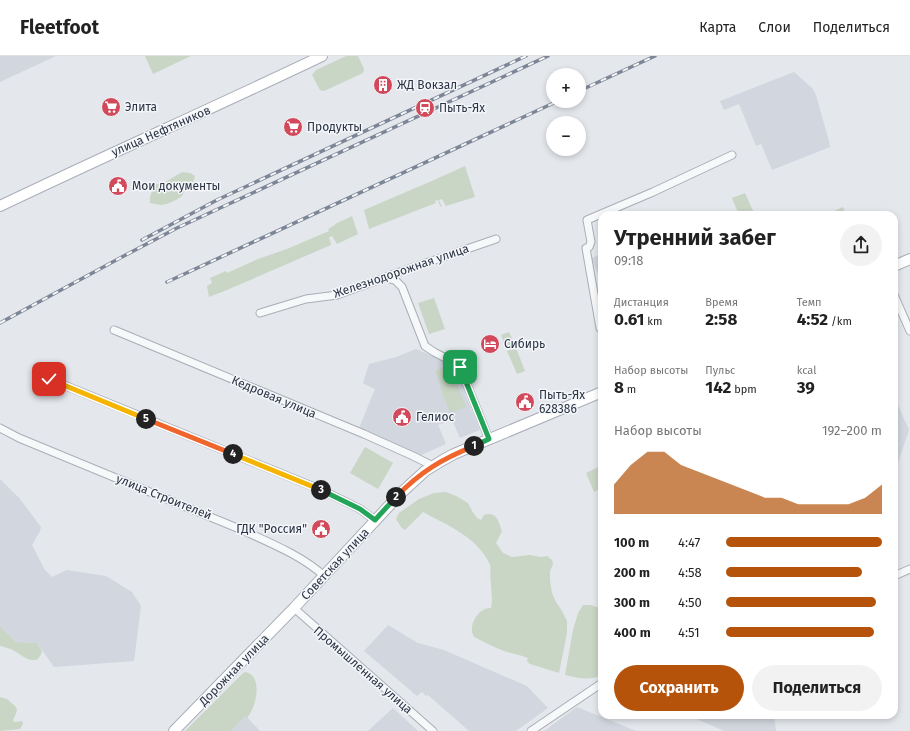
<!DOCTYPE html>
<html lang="ru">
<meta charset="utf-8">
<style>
body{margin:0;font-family:"Fira Sans",sans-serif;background:#f2f2f2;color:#222;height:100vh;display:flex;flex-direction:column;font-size:15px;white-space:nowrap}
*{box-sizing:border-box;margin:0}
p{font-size:13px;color:#767676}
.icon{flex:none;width:22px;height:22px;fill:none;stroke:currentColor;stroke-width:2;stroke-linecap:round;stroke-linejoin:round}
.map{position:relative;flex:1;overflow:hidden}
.panel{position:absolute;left:598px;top:155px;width:300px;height:508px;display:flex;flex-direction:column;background:#fff;border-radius:12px;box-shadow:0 2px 6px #0003}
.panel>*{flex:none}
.buttons{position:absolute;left:546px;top:12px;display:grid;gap:8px}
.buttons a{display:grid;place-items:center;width:40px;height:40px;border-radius:50%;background:#fff;box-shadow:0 2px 6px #0003;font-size:20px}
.pin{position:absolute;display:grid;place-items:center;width:34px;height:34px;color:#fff;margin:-17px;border-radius:8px;box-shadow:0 2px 6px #0006}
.km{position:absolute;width:20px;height:20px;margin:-10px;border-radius:50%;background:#222;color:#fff;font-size:11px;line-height:20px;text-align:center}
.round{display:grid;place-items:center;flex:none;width:42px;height:42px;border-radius:21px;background:#f2f2f2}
.headline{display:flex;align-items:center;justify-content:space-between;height:68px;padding:0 16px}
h1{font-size:22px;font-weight:700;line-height:30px}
.stats{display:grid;grid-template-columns:repeat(3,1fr);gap:6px;height:68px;padding:4px 16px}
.stats div{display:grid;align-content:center}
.stats b{font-size:17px;font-weight:700}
.stats small{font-size:11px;font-weight:400}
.stats p{font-size:11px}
.chart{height:112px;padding:8px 16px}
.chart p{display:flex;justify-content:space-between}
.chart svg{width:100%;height:72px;margin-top:4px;fill:#b45309;opacity:.7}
.action{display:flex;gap:8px;margin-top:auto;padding:8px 16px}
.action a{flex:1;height:46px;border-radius:24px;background:#b45309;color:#fff;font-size:16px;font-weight:700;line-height:46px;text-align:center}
.action a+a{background:#f2f2f2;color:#222}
ul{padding:0 16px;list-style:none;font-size:13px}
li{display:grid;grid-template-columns:64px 48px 1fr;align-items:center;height:30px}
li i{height:10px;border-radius:5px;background:#b45309}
header{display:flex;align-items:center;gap:24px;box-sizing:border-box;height:56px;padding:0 20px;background:#fff;border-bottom:1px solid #e0e0e0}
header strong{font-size:19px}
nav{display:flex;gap:22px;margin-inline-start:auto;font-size:14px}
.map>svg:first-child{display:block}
.built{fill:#d2d6de}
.green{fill:#c9d6c5}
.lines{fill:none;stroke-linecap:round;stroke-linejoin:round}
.street-casing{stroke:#a9aeb7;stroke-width:9}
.secondary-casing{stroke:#a9aeb7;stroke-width:12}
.street{stroke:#f7f8fa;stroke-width:7}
.secondary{stroke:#fff;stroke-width:10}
.rail-casing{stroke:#7d8696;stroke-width:3.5}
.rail{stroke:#f4f6f9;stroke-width:2;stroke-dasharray:6;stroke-linecap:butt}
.split-1-casing{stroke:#fff;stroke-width:8}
.split-2-casing{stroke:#fff;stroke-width:8}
.split-3-casing{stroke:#fff;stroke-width:8}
.split-4-casing{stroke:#fff;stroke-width:8}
.split-5-casing{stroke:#fff;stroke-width:8}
.split-6-casing{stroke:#fff;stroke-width:8}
.split-1{stroke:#22a559;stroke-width:5}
.split-2{stroke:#f0652b;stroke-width:5}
.split-3{stroke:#22a559;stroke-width:5}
.split-4{stroke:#f5b400;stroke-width:5}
.split-5{stroke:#f0652b;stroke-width:5}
.split-6{stroke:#f5b400;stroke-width:5}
.labels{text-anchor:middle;stroke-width:3;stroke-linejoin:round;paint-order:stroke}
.poi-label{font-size:12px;fill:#2b3445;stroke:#f4f6f9;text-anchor:start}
.street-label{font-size:12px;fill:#2b3445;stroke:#f4f6f9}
</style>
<header>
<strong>Fleetfoot</strong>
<nav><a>Карта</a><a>Слои</a><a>Поделиться</a></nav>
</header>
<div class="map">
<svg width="910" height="675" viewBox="0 0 910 675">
<rect width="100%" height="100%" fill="#e4e7ec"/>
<g class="built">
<path d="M0,0h56l-56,26z"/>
<path d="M794,16l18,16 4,7 13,46 1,6 -58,23 -11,-26 -5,2 -17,-42 -15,6 -4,-9z"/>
<path d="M602,198v29l-11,-25z"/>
<path d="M416,293l42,18 10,26 -3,1 15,36 -20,8 -8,-18 -14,5 8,19 -25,11 -62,-27 16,-39 -9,-4 -3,-2 6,-19 27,-7z"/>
<path d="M894,340l15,34 -15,45z"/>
<path d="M0,423l20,20 21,28 -1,4 -8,14 13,25 7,7 15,-7 39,6 26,16 9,14 -7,55 -80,6 -17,-24 -21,-1 -16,-16z"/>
<path d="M388,569l30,18 26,7 83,36 21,22 -32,23h-47l-41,-36 -2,1 -4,-4 -5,4 -53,-45z"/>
<path d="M577,651l59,24h-92z"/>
<path d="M393,652l25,23h-50z"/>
<path d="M245,659l15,16h-29z"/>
<path d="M688,659h86l2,16h-52z"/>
</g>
<g class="green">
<path d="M145,0h46l-38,18z"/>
<path d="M346,0h12l6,13 -1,4 -39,18 -4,-1 -8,-15 4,-5z"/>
<path d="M465,110l10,31 -29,9 -4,-7 -3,1 3,7 -2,-1 -2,-6 -3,1 1,2 -67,26 -5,-19 70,-30z"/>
<path d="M182,116l8,1 5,3 -3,10 -8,6 -2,4 -6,4 -9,4 -6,1 -11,-2c-1,-8 3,-13 6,-19h6z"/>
<path d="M745,137l10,22h-16l-7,-17z"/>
<path d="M843,151l3,8h-21z"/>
<path d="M352,160l6,18 -21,10 -5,-8 -3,2 2,5v2l-104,45 -18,7 -2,-11 5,-3 -2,-5 16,-7 1,2 31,-14 29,-10 42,-18 -1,-2 7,-4v-1z"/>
<path d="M434,242l11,31 -16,5 -11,-31z"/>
<path d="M509,276l6,13 -9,3 -5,-13z"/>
<path d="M516,292l9,23 -8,3 -10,-23z"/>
<path d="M449,309l17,42 -16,6 -10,-26 1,-1 -6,-15z"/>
<path d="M365,391l28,16 -15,26 -28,-16z"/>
<path d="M602,409v23l-8,4 -8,-19z"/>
<path d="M446,436l10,4 12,7 4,8 5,7 4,2 3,-5c13,-4 14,6 18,16l-6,12 7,10 9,4 18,-2 11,2 6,-1 5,4 1,4 -3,7v9l2,13 4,9 6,9 5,10v12l-8,40 -29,-9 -3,-3 1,-3c-7,-3 -14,-4 -21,-6 -12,-4 -22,-10 -33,-15 -1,-2 -2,-4 -2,-6 -1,-11 9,-24 19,-23 2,-8 0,-16 0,-25 -1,-4 0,-14 -1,-18 -11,-27 -43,-40 -67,-53l-18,18 -4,-3 -5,-8 3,-6 20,-14 15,-6z"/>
<path d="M583,549h8l11,4v66c-12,6 -24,3 -37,0l8,-45 5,-17z"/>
<path d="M0,570l16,16 21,1 5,8c-1,4 -3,9 -8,9 -6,1 -16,-7 -21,-10 -4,-2 -9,-3 -13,-4z"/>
<path d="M245,616c19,3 11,36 2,46l-2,-2 -14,15h-46l57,-57z"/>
<path d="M0,641l7,2 8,7 2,3 -1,5 -3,6 1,2 8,-1 1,3 -3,5 -20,2z"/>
</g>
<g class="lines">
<defs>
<g id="street">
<path d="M386,222l9,2 7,7 23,59 9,6 21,11 5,4 29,72"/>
<path d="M894,239l16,36"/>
<path d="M260,257l46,-14 31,-4 60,-22 99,-34"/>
<path d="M602,272h-2l-14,-80 3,-1 2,-5 -4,-22 66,-28 79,-37"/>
<path d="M114,274l250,104 49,22 20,10"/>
<path d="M37,318l287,117 36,18 15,11"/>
<path d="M0,372l19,10 223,92c26,12 61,26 82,46"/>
<path d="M894,520l16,-7"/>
<path d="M294,552l139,123"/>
<path d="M531,675l71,-48"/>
</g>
<g id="secondary">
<path d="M0,150c107,-51 215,-99 322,-150"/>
<path d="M894,210l16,-7"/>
<path d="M174,675l120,-123 106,-114 25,-23 18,-11 11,-6 148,-62"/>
</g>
</defs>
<use href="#street" class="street-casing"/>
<use href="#secondary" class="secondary-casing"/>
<use href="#street" class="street"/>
<use href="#secondary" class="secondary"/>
<defs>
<g id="rail">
<path d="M579,35l76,-35"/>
<path d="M142,184l75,-40 309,-144"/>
<path d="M167,226l391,-181"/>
<path d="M0,267l120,-65 57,-30 371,-172"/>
</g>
</defs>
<use href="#rail" class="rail-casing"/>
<use href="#rail" class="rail"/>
</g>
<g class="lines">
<defs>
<path id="split-1" d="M460,311l29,72 -15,7"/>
<path id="split-2" d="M396,441c24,-25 46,-38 78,-51"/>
<path id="split-3" d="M321,434l39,19 15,11 21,-23"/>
<path id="split-4" d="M233,398l88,36"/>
<path id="split-5" d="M146,363l87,35"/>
<path id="split-6" d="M49,323l97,40"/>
</defs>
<use href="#split-1" class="split-1-casing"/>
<use href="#split-2" class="split-2-casing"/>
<use href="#split-3" class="split-3-casing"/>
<use href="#split-4" class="split-4-casing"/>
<use href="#split-5" class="split-5-casing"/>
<use href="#split-6" class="split-6-casing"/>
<use href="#split-1" class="split-1"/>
<use href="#split-2" class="split-2"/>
<use href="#split-3" class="split-3"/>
<use href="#split-4" class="split-4"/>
<use href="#split-5" class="split-5"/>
<use href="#split-6" class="split-6"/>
</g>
<defs>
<symbol id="building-disc" viewBox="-11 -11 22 22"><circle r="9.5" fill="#d1495b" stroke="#f4f6f9"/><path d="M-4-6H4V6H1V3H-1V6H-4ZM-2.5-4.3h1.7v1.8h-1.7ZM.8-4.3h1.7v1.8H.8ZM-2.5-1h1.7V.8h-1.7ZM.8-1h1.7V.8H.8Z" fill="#fff"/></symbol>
<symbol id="supermarket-disc" viewBox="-11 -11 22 22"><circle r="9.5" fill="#d1495b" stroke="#f4f6f9"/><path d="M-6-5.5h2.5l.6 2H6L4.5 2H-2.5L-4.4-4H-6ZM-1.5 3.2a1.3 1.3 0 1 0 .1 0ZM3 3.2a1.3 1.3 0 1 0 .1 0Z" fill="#fff"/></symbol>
<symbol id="station-disc" viewBox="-11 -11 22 22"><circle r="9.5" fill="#d1495b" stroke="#f4f6f9"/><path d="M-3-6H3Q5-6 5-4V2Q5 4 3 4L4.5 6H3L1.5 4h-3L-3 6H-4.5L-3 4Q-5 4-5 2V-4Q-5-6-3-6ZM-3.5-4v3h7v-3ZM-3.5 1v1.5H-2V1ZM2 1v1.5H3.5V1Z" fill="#fff"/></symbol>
<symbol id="civic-disc" viewBox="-11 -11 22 22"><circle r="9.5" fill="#d1495b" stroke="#f4f6f9"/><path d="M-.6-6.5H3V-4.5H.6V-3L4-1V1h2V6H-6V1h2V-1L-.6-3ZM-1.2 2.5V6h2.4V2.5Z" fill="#fff"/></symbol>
<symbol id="hotel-disc" viewBox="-11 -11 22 22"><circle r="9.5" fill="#d1495b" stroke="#f4f6f9"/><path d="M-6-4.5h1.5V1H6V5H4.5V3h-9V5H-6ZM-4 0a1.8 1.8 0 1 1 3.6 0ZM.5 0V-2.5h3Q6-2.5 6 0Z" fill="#fff"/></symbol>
</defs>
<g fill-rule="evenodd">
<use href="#building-disc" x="372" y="18" width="22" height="22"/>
<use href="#supermarket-disc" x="100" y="40" width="22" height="22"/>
<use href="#station-disc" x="414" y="41" width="22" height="22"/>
<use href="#supermarket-disc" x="282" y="60" width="22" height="22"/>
<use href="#civic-disc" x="107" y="119" width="22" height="22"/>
<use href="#hotel-disc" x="479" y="277" width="22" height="22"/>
<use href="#civic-disc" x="514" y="335" width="22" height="22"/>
<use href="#civic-disc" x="391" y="350" width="22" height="22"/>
<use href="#civic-disc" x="310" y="462" width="22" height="22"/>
</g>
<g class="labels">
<g class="poi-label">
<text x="397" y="33">ЖД Вокзал</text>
<text x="125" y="55">Элита</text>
<text x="439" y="56">Пыть-Ях</text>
<text x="307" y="75">Продукты</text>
<text x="132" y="134">Мои документы</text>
<text x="504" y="292">Сибирь</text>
<text x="539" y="343">Пыть-Ях<tspan x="539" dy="14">628386</tspan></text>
<text x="416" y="365">Гелиос</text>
<text x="307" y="477" text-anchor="end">ГДК "Россия"</text>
</g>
<g class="street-label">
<text transform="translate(161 75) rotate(-24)" y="4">улица Нефтяников</text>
<text transform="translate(401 215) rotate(-19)" y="4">Железнодорожная улица</text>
<text transform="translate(274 341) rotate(23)" y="4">Кедровая улица</text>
<text transform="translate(164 441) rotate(22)" y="4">улица Строителей</text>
<text transform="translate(335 508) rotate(-47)" y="4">Советская улица</text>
<text transform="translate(234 614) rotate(-46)" y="4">Дорожная улица</text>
<text transform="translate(363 614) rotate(41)" y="4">Промышленная улица</text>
</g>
</g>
</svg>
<div class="buttons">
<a>+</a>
<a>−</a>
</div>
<div class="pin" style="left:460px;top:311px;background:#1e9e55"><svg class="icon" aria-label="arrive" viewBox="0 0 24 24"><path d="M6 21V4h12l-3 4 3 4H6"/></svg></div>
<div class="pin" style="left:49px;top:323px;background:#d93025"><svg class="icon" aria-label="check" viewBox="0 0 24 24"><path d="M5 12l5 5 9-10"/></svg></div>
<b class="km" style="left:474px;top:390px">1</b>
<b class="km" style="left:396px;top:441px">2</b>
<b class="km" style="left:321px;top:434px">3</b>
<b class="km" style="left:233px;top:398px">4</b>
<b class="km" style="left:146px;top:363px">5</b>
<section class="panel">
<div class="headline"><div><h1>Утренний забег</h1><p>09:18</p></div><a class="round"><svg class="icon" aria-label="share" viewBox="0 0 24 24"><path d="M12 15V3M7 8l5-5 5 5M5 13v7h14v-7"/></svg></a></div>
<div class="stats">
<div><p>Дистанция</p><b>0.61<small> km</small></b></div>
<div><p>Время</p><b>2:58</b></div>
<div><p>Темп</p><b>4:52<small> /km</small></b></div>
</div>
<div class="stats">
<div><p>Набор высоты</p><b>8<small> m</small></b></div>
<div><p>Пульс</p><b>142<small> bpm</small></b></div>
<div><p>kcal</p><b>39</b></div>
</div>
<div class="chart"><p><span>Набор высоты</span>192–200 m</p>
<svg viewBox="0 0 160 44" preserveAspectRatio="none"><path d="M0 44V26L10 14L20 6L30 6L40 14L50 18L60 22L70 26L80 30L90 34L100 34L110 38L120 38L130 38L140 38L150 34L160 26V44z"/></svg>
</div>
<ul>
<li><b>100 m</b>4:47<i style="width:100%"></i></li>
<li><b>200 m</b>4:58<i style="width:87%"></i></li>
<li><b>300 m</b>4:50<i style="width:96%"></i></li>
<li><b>400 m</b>4:51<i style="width:95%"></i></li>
</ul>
<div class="action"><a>Сохранить</a><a>Поделиться</a></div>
</section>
</div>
